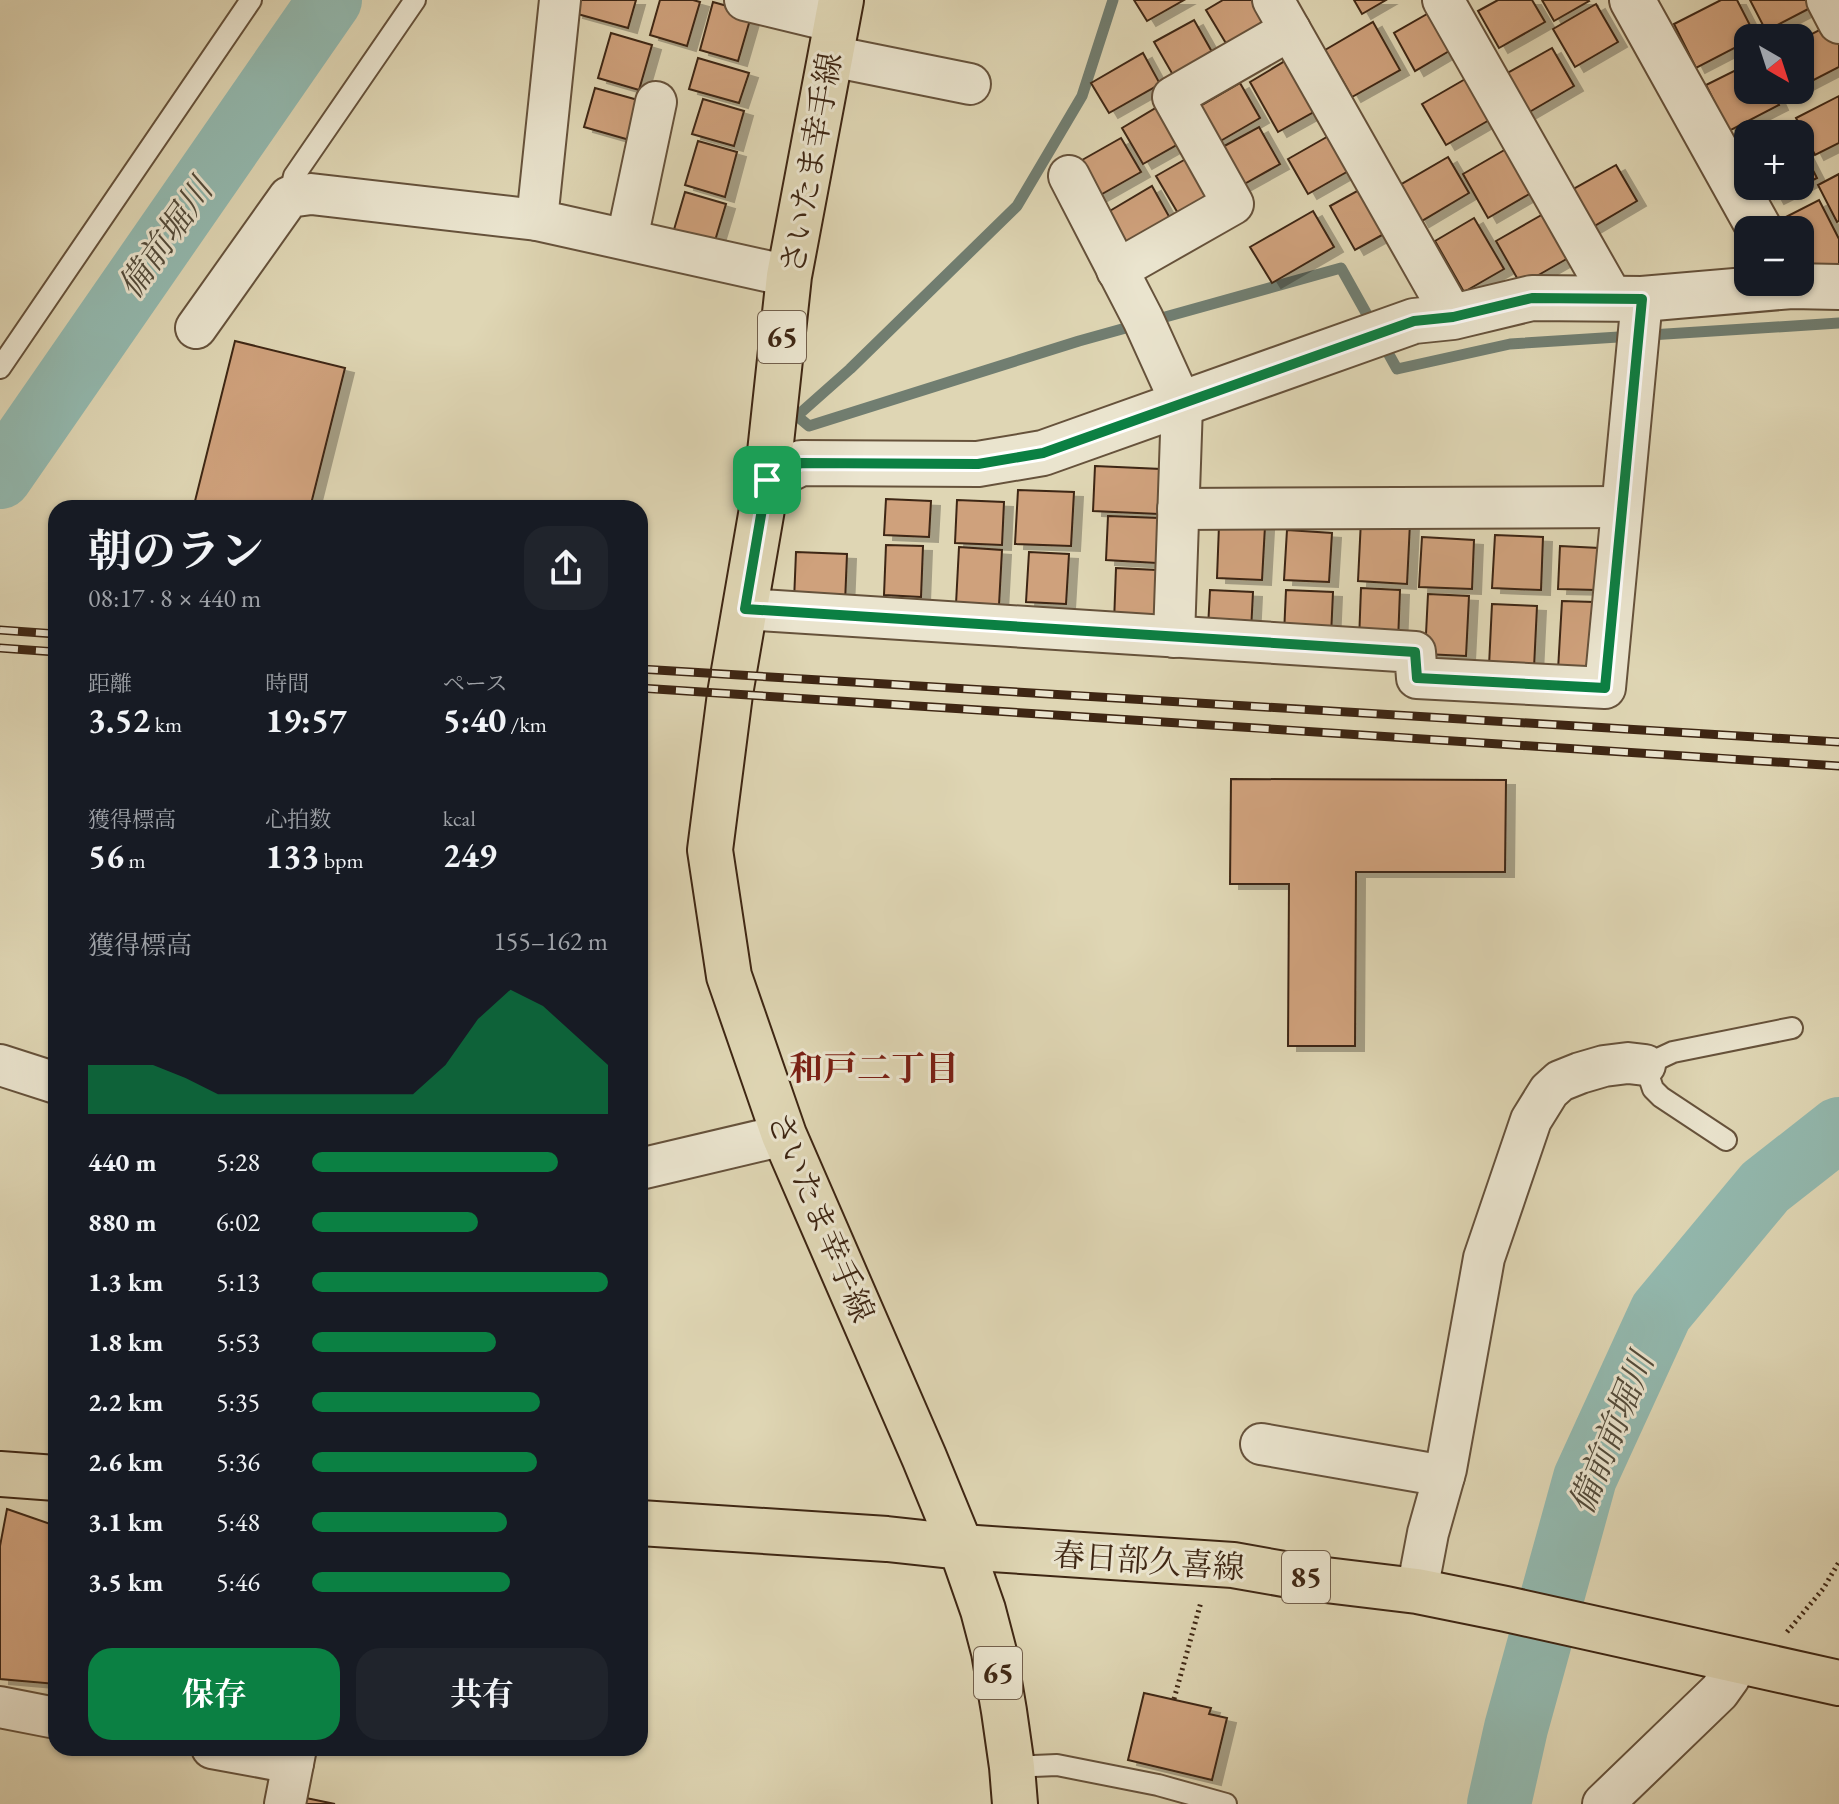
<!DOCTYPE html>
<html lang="ja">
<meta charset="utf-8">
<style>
body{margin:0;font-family:"EB Garamond","Noto Serif JP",serif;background:#20242c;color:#f1f3f6;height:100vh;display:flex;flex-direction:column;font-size:30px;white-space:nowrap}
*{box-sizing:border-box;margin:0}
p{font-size:26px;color:#9ea1a6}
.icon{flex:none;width:44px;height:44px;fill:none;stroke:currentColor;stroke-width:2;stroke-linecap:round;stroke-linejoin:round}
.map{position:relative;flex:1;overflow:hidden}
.side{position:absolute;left:48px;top:500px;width:600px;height:1256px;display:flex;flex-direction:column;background:#171b24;border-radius:24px;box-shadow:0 2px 6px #0004}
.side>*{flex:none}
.needle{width:52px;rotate:141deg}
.controls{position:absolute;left:1734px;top:24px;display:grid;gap:16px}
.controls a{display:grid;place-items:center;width:80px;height:80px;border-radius:16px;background:#171b24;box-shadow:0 2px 6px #0004;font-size:40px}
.pin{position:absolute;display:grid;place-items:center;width:68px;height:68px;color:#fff;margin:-34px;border-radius:16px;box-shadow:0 4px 12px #0006}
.round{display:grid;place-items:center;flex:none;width:84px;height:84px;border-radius:24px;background:#20242c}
.head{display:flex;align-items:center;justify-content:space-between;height:136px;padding:0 40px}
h1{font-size:44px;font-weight:700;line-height:60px}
.metrics{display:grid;grid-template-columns:repeat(3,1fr);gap:12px;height:136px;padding:8px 40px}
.metrics div{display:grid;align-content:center}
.metrics b{font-size:34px;font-weight:700}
.metrics small{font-size:22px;font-weight:400}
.metrics p{font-size:22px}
.chart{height:224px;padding:16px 40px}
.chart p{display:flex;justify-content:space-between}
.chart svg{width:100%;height:144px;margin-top:8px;fill:#0b8043;opacity:.7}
.button{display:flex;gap:16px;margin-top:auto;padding:16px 40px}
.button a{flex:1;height:92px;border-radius:24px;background:#0b8043;color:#fff;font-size:32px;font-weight:700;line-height:92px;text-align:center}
.button a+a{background:#20242c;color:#f1f3f6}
ul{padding:0 40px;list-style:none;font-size:26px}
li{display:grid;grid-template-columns:128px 96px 1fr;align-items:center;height:60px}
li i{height:20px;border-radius:10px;background:#0b8043}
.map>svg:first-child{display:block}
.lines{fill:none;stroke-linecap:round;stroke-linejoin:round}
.stream{stroke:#717e71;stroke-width:11}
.river{stroke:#93b9af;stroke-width:64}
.building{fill:#cfa17b;stroke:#3e2613;stroke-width:2;filter:url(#shadow)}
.service-casing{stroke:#66523b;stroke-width:24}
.minor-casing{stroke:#66523b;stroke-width:44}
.tertiary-casing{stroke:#66523b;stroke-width:48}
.primary-casing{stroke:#3e2613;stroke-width:48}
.path{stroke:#3e2613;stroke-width:5;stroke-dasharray:2 4;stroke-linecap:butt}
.service{stroke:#eae4ce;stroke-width:20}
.minor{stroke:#eae4ce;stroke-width:40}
.tertiary{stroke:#eae4ce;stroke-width:44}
.primary{stroke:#dfd6b4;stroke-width:44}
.rail-casing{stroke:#3e2613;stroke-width:9}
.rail{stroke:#eae4ce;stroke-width:6;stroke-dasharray:18;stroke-linecap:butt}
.route-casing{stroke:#fff;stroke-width:16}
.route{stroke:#0b8043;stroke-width:10}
.labels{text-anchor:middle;stroke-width:6;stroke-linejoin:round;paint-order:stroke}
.shield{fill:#eae4ce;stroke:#725f4b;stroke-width:2}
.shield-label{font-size:30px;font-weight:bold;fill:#3e2613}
.street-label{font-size:32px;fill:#3e2613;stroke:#eae4ce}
.water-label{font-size:34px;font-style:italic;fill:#534b3a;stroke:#eae4ce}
.neighbourhood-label{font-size:34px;font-weight:bold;fill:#7a1f14;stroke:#eae4ce}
</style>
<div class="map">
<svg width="1839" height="1804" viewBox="0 0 1839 1804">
<defs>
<filter id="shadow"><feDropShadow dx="9" dy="5" stdDeviation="0" flood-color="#0004"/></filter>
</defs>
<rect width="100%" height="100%" fill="#dfd6b4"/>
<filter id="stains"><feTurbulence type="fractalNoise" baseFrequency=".0025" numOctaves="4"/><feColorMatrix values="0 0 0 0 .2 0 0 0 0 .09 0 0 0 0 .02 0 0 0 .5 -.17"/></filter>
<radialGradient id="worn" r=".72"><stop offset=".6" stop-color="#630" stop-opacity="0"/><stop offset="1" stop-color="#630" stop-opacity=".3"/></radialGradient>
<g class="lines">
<g class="stream">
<path d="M1113,0l-31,96 -65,110 -167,163 -53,47 12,10 270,-85 262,-73 33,59"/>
<path d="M1382,342l15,27 113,-25 329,-21"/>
</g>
<g class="river">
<path d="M0,477l330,-477"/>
<path d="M1499,1804l17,-76 69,-250 76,-166 104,-125 74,-58"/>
</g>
</g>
<g class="building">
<path d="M578,0h58l-8,28 -54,-15z"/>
<path d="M660,0h33l7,2 -13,44 -37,-11z"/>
<path d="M1134,0h50l-37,21z"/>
<path d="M1223,0h35l15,26 -43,24 -24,-40z"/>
<path d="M1354,0h32l-24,14z"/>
<path d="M1498,0h34l13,22 -46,26 -21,-37z"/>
<path d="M1542,0h46l1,1 -35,20z"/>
<path d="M1721,0h16l19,37 -8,1v3l-52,27 -22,-44z"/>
<path d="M1750,0h61l3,6 -48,25z"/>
<path d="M713,2l39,11 -14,48 -38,-11z"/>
<path d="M1596,4l22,38 -43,25 -22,-38z"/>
<path d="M1434,10l22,37 -41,24 -21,-38z"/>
<path d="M1194,20l22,39 -39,23 -23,-40z"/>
<path d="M1373,22l27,48 -48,27 -27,-47z"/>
<path d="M1829,25l10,20v22l-39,20v-47z"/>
<path d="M611,33l41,12 -13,45 -41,-12z"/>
<path d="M1552,48l22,38 -48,28 -22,-39z"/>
<path d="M1143,53l17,31 -51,29 -18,-30z"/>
<path d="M698,58l51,15 -10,30 -50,-14z"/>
<path d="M1290,58l29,51 -41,23 -28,-50z"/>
<path d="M1748,64v26h24l7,15 -50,26 -23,-46z"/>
<path d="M1467,78l24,41 -45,26 -24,-41z"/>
<path d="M1240,83l20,35 -43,25 -20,-35z"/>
<path d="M595,88l50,14 -12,39 -49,-14z"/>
<path d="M1839,96v47l-24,12 -19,-37z"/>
<path d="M703,99l41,12 -10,35 -42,-12z"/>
<path d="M1159,106l21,37 -37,21 -21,-36z"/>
<path d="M1259,127l21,37 -41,23 -22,-37z"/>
<path d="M1332,134l20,35 -44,25 -20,-35z"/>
<path d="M1121,138l20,34 -46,26 -20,-34z"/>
<path d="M698,141l39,11 -12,45 -40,-12z"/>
<path d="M1513,145l25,44 -50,29 -25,-44z"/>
<path d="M1800,145l17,33 -42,21 -7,-13h32z"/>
<path d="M1191,156l22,39 -34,20 -23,-39z"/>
<path d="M1448,157l21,36 -49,29 -20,-37z"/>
<path d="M1616,165l21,36 -46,27 -21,-37z"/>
<path d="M1839,174v47l-2,1 -19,-37z"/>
<path d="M1368,185l25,44 -38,21 -25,-44z"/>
<path d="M1152,186l19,34 -44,25 -19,-33z"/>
<path d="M685,192l41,12 -12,40 -41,-11z"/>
<path d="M1819,200l20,39v26l-29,15 -10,-20v-30h-15l-5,-10z"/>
<path d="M1313,211l21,36 -62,36 -22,-36z"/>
<path d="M1545,213l25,44 -49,28 -25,-44z"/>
<path d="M1474,218l30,51 -40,23 -29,-51z"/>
<path d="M235,341l110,27 -35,140h-104l-12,-3z"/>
<path d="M1095,466l66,3 -2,45 -66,-3z"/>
<path d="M1018,490l56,2 -3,54 -56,-2z"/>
<path d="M886,499l45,2 -2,36 -45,-2z"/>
<path d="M957,500l47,2 -2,43 -47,-2z"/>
<path d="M1108,516l51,2 -2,45 -51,-3z"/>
<path d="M1361,520l49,3 -3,61 -49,-3z"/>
<path d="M1219,525l46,1 -3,54 -45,-2z"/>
<path d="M1287,530l45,3 -3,49 -45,-2z"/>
<path d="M1495,535l48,2 -2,53 -49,-2z"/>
<path d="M1422,537l52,3 -2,49 -53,-2z"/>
<path d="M886,545l37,1 -2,51 -37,-2z"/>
<path d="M1560,546l39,2 -3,42 -38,-1z"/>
<path d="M959,547l43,3 -3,55 -43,-1z"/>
<path d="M796,552l51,2 -2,49 -51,-2z"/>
<path d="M1029,552l40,2 -3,50 -40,-2z"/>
<path d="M1116,568l41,2 -3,55 -40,-2z"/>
<path d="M1361,588l39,2 -2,52 -39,-1z"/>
<path d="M1210,590l43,2 -2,39 -43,-3z"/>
<path d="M1286,590l47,2 -2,44 -47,-2z"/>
<path d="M1428,594l41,2 -3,60 -41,-2z"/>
<path d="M1562,601l32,1 -3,70 -33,-2z"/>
<path d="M1492,604l45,2 -3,62 -45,-2z"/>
<path d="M1231,779l275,1 -1,92h-149l-1,174h-67l1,-162h-59z"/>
<path d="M7,1509l49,17v158l-56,-5v-133z"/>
<path d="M1144,1693l67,15 -2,6 18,4 -15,62 -84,-20z"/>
<path d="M306,1798l29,6h-30z"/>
</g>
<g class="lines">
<defs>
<g id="service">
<path d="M289,197l5,-21 121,-176"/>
<path d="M0,368l251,-368"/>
<path d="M1726,1140l-65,-43 -8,-8 -8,-24 28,-13 119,-24"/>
<path d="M1012,1767l45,-2 101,20 68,19"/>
</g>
<g id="minor">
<path d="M560,0l-23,220 252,56"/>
<path d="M745,0l91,22"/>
<path d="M1273,0l180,317"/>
<path d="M1443,0l170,299"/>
<path d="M1827,0l12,23"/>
<path d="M831,56l139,28"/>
<path d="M1069,176l74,143 39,86 -8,232"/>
<path d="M627,239l29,-137"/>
<path d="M1117,270l116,-66 -60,-107 117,-67"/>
<path d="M196,328l93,-131 22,-3 226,26"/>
<path d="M1178,509l443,-2"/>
<path d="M745,609l670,43 2,26 188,10 37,-389"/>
<path d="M0,1065l56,18"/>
<path d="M640,1169l144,-34"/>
<path d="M1261,1444l183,32"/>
<path d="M1417,1591l11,-58 18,-64 38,-211 47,-138 18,-29 11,-10 20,-8 24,-7 24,-3 17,2"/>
<path d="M0,1707l56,11"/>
<path d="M212,1748l81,15"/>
<path d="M285,1804l11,-56"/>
<path d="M1603,1804l116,-112 10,-14 9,-18"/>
</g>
<g id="tertiary">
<path d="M1632,0l128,230"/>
<path d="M767,480l34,-17 177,1 65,-11 371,-132 39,-4 79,-19 110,1 150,-13 47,1"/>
</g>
<g id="primary">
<path d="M841,0l-52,276 -22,204 -37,214 -20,156 19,126 55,159 140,322 37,90 22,63 11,42 10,59 8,56 3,37"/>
<path d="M0,1474l56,4"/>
<path d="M640,1523l247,16 74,8 272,18 68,12 116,14 89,18 333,74"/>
</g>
</defs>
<use href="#service" class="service-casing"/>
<use href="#minor" class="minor-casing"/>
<use href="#tertiary" class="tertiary-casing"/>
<use href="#primary" class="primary-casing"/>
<g class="path">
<path d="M1787,1632l36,-43 16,-27"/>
<path d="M1174,1699l27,-97"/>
</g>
<use href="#service" class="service"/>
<use href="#minor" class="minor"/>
<use href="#tertiary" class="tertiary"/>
<use href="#primary" class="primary"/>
<defs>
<g id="rail">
<path d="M0,630l56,4"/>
<path d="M0,648l56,4"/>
<path d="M640,669l1199,73"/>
<path d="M640,688l1199,78"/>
</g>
</defs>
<use href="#rail" class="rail-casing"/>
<use href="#rail" class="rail"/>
</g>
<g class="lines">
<defs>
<path id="route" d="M1532,298l110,1 -37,389 -188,-10 -2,-26 -670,-43 22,-129 34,-17 177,1 65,-11 371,-132 39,-4z"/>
</defs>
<use href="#route" class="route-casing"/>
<use href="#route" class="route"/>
</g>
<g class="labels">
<g class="shield">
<rect x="758" y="311" width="48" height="52" rx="6"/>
<rect x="1282" y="1551" width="48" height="52" rx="6"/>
<rect x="974" y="1647" width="48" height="52" rx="6"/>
</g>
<g class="shield-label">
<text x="782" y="347">65</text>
<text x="1306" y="1587">85</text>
<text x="998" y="1683">65</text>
</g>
<g class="street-label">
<text transform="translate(811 163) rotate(-80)" y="11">さいたま幸手線</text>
<text transform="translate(821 1217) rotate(67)" y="11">さいたま幸手線</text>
<text transform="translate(1149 1561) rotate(4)" y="11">春日部久喜線</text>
</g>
<g class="water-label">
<text transform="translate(165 238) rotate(-55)" y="12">備前堀川</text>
<text transform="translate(1611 1433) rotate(-68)" y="12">備前前堀川</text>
</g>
<g class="neighbourhood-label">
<text x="874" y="1080">和戸二丁目</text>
</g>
</g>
<rect width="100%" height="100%" filter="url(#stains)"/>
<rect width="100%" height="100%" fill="url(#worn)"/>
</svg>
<div class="controls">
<a><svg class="needle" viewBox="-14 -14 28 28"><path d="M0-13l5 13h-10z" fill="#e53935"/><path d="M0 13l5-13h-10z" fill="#9ea1a6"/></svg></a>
<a>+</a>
<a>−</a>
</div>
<div class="pin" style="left:767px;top:480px;background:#1e9e55"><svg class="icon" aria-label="arrive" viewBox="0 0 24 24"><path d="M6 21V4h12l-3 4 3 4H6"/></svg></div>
<section class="side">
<div class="head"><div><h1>朝のラン</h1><p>08:17 · 8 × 440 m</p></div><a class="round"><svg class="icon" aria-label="share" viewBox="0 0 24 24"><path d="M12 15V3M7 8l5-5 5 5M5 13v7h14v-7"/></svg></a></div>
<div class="metrics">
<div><p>距離</p><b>3.52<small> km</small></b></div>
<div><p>時間</p><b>19:57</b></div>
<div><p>ペース</p><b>5:40<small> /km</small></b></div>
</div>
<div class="metrics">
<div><p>獲得標高</p><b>56<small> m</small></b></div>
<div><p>心拍数</p><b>133<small> bpm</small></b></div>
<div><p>kcal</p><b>249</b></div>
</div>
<div class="chart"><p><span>獲得標高</span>155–162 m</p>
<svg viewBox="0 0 160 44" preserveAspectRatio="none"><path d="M0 44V29L10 29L20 29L30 33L40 38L50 38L60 38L70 38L80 38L90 38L100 38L110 29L120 15L130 6L140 11L150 20L160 29V44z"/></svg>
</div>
<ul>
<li><b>440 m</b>5:28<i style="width:83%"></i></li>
<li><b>880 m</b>6:02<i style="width:56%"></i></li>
<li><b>1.3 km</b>5:13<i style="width:100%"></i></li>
<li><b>1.8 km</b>5:53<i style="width:62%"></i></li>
<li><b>2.2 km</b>5:35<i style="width:77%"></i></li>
<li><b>2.6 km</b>5:36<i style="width:76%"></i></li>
<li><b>3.1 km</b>5:48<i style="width:66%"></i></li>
<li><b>3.5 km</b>5:46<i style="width:67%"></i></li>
</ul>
<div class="button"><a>保存</a><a>共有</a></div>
</section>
</div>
